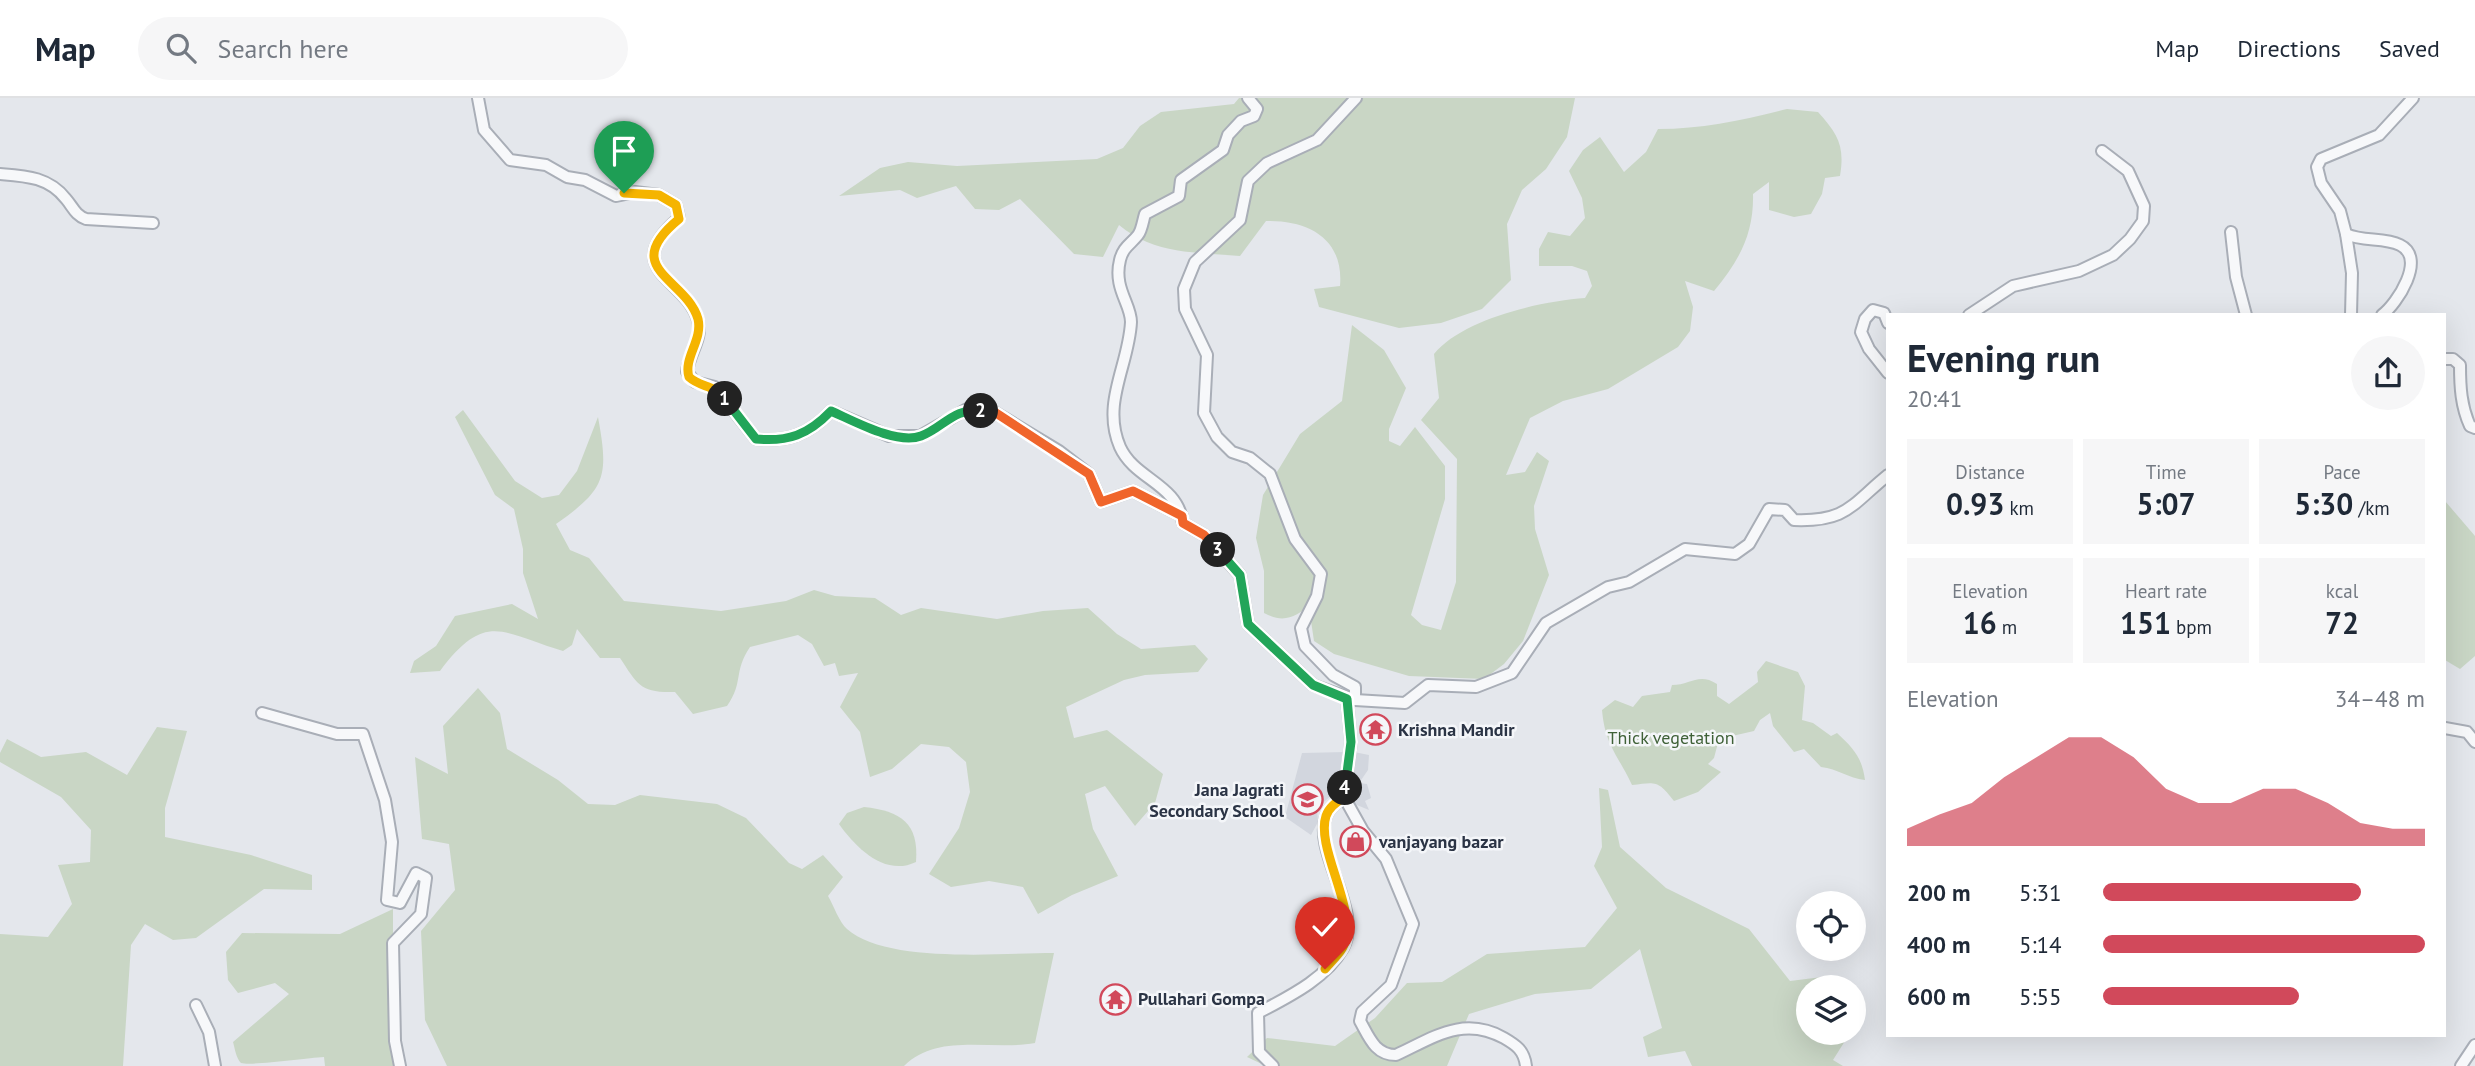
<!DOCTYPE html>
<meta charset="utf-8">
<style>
body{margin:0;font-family:"PT Sans",sans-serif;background:#f6f6f7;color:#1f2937;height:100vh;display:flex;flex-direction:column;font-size:26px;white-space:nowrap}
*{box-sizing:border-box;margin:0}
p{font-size:23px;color:#747a83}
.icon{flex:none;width:38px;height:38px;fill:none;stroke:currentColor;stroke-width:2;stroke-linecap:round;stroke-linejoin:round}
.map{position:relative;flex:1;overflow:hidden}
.sheet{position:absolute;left:1886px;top:215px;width:560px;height:724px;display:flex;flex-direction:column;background:#fff;border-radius:0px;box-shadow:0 7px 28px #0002}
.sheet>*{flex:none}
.fabs{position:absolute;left:1796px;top:793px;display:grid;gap:14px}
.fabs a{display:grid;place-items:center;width:70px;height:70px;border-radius:50%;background:#fff;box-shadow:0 7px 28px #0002;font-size:35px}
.pin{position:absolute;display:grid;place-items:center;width:60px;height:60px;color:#fff;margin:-72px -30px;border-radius:50% 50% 50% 0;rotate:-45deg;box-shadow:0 0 7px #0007}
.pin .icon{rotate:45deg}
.km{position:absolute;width:35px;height:35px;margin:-18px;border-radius:50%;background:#222;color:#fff;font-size:19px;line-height:35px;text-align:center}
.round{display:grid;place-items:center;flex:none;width:74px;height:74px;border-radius:37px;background:#f6f6f7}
.head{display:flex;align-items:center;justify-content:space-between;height:119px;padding:0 21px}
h1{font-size:38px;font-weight:800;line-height:52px}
.figures{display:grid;grid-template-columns:repeat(3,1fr);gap:10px;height:119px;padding:7px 21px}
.figures div{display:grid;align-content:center;border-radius:0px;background:#f6f6f7;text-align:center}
.figures b{font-size:30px;font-weight:800}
.figures small{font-size:19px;font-weight:400}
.figures p{font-size:19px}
.chart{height:196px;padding:14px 21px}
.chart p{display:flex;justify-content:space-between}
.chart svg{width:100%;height:126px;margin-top:7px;fill:#d1495b;opacity:.7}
ul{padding:0 21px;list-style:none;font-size:23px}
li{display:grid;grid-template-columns:112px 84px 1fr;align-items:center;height:52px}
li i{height:18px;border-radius:9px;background:#d1495b}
header{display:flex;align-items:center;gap:42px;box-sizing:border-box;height:98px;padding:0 35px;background:#fff;border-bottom:2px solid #e0e1e3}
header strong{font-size:33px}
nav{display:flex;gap:38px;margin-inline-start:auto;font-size:24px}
.search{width:490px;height:63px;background:#f6f6f7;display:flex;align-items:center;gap:18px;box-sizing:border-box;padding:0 24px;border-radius:38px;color:#747a83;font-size:26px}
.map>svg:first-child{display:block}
.built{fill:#d2d6de}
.green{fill:#c9d6c5}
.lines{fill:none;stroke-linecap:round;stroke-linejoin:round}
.minor-casing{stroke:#a9aeb7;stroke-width:14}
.minor{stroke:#f7f8fa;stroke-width:10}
.split-1-casing{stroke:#fff;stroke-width:14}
.split-2-casing{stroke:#fff;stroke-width:14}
.split-3-casing{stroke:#fff;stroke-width:14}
.split-4-casing{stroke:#fff;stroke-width:14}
.split-5-casing{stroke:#fff;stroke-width:14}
.split-1{stroke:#f5b400;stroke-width:9}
.split-2{stroke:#22a559;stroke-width:9}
.split-3{stroke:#f0652b;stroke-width:9}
.split-4{stroke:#22a559;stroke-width:9}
.split-5{stroke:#f5b400;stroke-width:9}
.labels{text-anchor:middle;stroke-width:5;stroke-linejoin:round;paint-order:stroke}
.poi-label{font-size:18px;font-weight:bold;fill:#2b3445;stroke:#f4f6f9;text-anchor:start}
.park-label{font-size:18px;fill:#3f6138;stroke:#f4f6f9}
</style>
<header>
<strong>Map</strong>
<div class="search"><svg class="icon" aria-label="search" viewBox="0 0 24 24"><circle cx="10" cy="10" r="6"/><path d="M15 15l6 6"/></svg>Search here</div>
<nav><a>Map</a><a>Directions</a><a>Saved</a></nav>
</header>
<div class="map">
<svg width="2475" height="968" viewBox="0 0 2475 968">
<rect width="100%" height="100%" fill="#e4e7ec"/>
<g class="built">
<path d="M1346,654l-6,30 -6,11 -17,15 1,14 -7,13 -26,-18 17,-64z"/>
<path d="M1354,654l15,3 -1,15 -9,13 8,1 4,14 -6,3 4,9 -17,-7 -2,-20z"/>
</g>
<g class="green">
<path d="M1239,0h336l-8,39 -21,32 -24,21 -15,34 4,56 -29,29 -41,14 -42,5 -80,-21 -5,-18 26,-3c4,-47 -31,-66 -74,-65l-26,35c-44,-4 -85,-1 -121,-31l-16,32 -29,-3 -54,-55 -21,11 -24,-1 -19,-23 -39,12 -17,-8 -61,6 41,-28 28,-6 49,4 140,-7 26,-11 17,-22 21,-14 73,-8z"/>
<path d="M1787,11l31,3c20,22 27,34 22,64l-15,2 -3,16 -11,20 -17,3 -25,-7v-28l-16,12c1,40 -14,67 -39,97l-29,-10 8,26 -3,24 -12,16 -70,42 -45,12 -33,17 -24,57 19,-3 12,-20 12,9 -15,45 1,23 14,46 -26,66 -19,23 -20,15 -75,-3 -75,-22 -20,-13 -3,-20 8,-17 -7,-1c-16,14 -28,21 -48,10v-42l-8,-33 7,-43 37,-61 42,-33 10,-76 32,25 22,38 -17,41v12l11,5 15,-19 30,39v33l-34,116 11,10 19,5 15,-48 1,-123 -36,-39 18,-22 -5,-44c28,-35 107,-53 151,-56l7,-12 -5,-15 -15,-5h-33v-17l9,-17 22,4 15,-18 -3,-20 -13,-27 14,-21 17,-13 24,35 22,-20 12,-23c45,0 85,-9 129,-20z"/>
<path d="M463,312l52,71 27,17 17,-3 18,-24 21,-54c11,60 8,72 -42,107l14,26 19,8 35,43 97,10 65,-10 28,-11 21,6 40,2 26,17 20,-7 76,11 46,-8 45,-3 29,26 24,15 54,-4 13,14 -10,13 -53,3 -21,5 -58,27 8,31 33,-8 56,44 -8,29 -20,23 -30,-40 -20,8 8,35 25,47 -46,19 -34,19 -15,-27 -34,-6 -38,6 -22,-13 30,-46 11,-36 -4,-30 -17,-15 -28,-3 -29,25 -22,8 -10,-45 -20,-25 18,-34 -19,3 -4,-13 -11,3 -12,-22 -14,-9 -48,12c-17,25 -6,35 -23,59l-34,8 -18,-22c-35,1 -37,-7 -55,-34h-20l-23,-29 -5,16 -9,6c-61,-18 -77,-41 -123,20l-30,2 4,-12 22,-15 19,-30 57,-12 26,15 -15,-46v-24l-9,-40 -19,-14 -40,-78z"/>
<path d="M2445,403l30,35v120l-15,13 -15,-9z"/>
<path d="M1766,563l32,11 7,14 -3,34 11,3 18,13 6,-3c16,15 25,24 28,47 -17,-2 -27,-11 -44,-13l-17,-18 -10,3 -21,-26 -3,-13 -10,7 -6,11 -35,8 -5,19 -6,6 13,8 -23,20 -24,9c-16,-21 -18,-19 -42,-16 -14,-30 -27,-40 -30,-75l13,-10 18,7 9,-11 28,-4 2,-7c18,0 27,-13 45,-1v12l12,8 29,-22 -1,-10z"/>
<path d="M478,590l22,25 7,36 51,31 30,24 27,1 25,-10 77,9 29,14 43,45 13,6 21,-14 20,22 -15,19c6,10 11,26 19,33 39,35 155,24 207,24l-19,90c-44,8 -97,-11 -131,23h-457l-22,-46 -4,-89 34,-41 -6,-46 -27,-5 -7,-82 33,17 -5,-48z"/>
<path d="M157,629l30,4 -22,77v29l86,18 61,20v15l-48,-1 -68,49 -23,2 -28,-16 -14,21 -8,121h-123v-132l48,3 24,-33 -14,-39 32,-3 1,-32 -30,-33 -61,-35v-9l7,-14 34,18 45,-5 41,23z"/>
<path d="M1599,690l9,2 12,57 46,41 83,41 41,52 40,-5 5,11h-27v45l42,1 -17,27 10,6h-151l-7,-15 -37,6 -5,-20 19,-9 -22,-79 -49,40 -56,5 -66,20 -22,52h-181l-19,-9 20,-19 68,8 40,-28 32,-35 35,-1 45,-28 98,-7 32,-39 -23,-42 8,-19z"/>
<path d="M864,709c37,4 55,16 52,55 -31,15 -60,-14 -77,-38l8,-11z"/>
<path d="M393,811v118l8,39h-76l-1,-9c-18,1 -72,9 -83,6 -5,-5 -6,-14 -8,-21l56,-48 -14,-11 -37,10 -10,-13 -2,-28 16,-19 98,1z"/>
</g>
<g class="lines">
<defs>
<g id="minor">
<path d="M478,0l6,32 26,30 36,5 21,12 18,3 31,16 19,-4 24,3 17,10 3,13c-61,52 7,60 19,102 5,19 -9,33 -11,52l8,10 20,5 41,52c32,3 52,-4 75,-28l58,25h31l47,-27 29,4 63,38 30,23 12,28 32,-11 49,25"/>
<path d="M1248,0l9,11 -3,7 -13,5 -13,14 -5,15 -42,30 -2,16 -34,18c-2,6 -3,16 -7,21 -7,9 -15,12 -18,25 -7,28 11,44 11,62 -2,43 -30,81 -11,125 15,33 57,36 63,76l21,12 36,40 8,49 65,61 42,15 50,3 23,-18 48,2 36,-14 34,-50 62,-36 21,-5 56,-33 50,5 14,-10 20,-35 16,1 9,10c53,2 57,-15 94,-45"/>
<path d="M0,76c26,2 49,3 66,25 7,8 9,16 20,20l67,4"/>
<path d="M2231,134l5,45 10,38"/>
<path d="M2346,136l6,39 -1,42"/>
<path d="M1969,217l44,-29 66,-15 34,-16 17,-16 13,-18 1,-15 -16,-35 -26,-20"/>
<path d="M2382,217c15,-11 45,-57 18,-70 -16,-8 -37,-3 -54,-11l-6,-23 -19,-28 -4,-16 4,-8 58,-24 34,-37"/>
<path d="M1888,225l-4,-10 -11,-3 -8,9 -4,13 8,17 19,24"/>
<path d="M2445,261h8l7,6c0,22 1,41 10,61l5,2"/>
<path d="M1347,601l4,43 -7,55 19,34 23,28 27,65 -22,61 -29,27 -2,9c9,16 15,34 36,34 37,-17 67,-40 108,-17 12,7 20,12 22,28"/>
<path d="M1355,602v-13l-22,-12 -28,-29 -4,-18 16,-32 4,-22 -26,-35 -25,-65 -20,-16 -18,-6 -15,-15 -13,-24 3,-58 -22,-46 -1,-20 11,-27 45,-42 8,-39 19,-18 50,-23 39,-42"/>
<path d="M262,615l75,21h26l22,66 7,42 -5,58 13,3 16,-30 10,5 -5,36 -28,29 2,98 5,25"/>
<path d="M2445,630l22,4 8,10"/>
<path d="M196,907l13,27 6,34"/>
<path d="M1273,968l-14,-14 -1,-39c30,-16 68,-34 85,-65 20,-38 -30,-95 -17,-132 3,-9 11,-14 18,-19"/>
<path d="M2461,968l14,-21"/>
</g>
</defs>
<use href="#minor" class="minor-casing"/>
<use href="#minor" class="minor"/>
</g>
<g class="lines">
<defs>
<path id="split-1" d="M624,95l35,2 17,10 3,14c-61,50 7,59 19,100 5,21 -15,39 -9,58 12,11 25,7 36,22"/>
<path id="split-2" d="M725,301l31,40c32,3 52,-4 75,-28 23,10 66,34 90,25 22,-8 33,-29 60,-25"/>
<path id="split-3" d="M981,313l15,2 93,61 12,28 32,-11 49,25 1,7 21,12 14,15"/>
<path id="split-4" d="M1218,452l22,25 8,49 65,61 34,14 4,43 -6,46"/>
<path id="split-5" d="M1325,871c8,-10 19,-18 21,-31 7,-36 -30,-92 -20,-122 3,-9 11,-14 18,-19l1,-9"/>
</defs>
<use href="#split-1" class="split-1-casing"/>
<use href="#split-2" class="split-2-casing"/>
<use href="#split-3" class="split-3-casing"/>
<use href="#split-4" class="split-4-casing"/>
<use href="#split-5" class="split-5-casing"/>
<use href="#split-1" class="split-1"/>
<use href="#split-2" class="split-2"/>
<use href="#split-3" class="split-3"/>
<use href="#split-4" class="split-4"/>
<use href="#split-5" class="split-5"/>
</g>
<defs>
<symbol id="temple-ring" viewBox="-11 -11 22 22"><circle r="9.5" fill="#f4f6f9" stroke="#d1495b" stroke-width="1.5"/><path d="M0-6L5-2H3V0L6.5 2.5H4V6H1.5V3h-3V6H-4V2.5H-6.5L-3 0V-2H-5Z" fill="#d1495b"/></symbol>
<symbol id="school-ring" viewBox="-11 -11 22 22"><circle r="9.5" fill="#f4f6f9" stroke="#d1495b" stroke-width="1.5"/><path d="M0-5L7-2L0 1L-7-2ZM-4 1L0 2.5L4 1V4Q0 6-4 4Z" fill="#d1495b"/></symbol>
<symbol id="shop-ring" viewBox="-11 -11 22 22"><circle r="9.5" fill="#f4f6f9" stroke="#d1495b" stroke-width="1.5"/><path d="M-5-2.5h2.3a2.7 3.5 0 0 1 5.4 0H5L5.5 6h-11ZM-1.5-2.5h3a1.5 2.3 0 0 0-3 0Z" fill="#d1495b"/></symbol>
</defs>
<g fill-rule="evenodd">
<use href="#temple-ring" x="1358" y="614" width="35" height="35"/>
<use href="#school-ring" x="1290" y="684" width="35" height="35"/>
<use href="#shop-ring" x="1338" y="726" width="35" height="35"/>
<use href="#temple-ring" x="1098" y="884" width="35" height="35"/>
</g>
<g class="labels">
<g class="poi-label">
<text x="1398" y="638">Krishna Mandir</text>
<text x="1284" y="698" text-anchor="end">Jana Jagrati<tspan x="1284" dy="21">Secondary School</tspan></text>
<text x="1379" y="750">vanjayang bazar</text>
<text x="1138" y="907">Pullahari Gompa</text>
</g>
<g class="park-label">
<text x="1671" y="646">Thick vegetation</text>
</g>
</g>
</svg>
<div class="fabs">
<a><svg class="icon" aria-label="locate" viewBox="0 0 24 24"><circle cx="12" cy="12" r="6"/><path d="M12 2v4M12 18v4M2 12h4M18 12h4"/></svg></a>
<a><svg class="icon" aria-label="layers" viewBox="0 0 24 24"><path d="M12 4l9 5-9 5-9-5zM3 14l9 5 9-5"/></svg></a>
</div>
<div class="pin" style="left:624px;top:95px;background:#1e9e55"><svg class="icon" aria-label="arrive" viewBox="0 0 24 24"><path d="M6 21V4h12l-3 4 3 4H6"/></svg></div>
<div class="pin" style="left:1325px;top:871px;background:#d93025"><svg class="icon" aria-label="check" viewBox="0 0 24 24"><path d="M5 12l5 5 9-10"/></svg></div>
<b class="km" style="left:725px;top:301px">1</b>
<b class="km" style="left:981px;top:313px">2</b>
<b class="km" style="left:1218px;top:452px">3</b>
<b class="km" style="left:1345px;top:690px">4</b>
<section class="sheet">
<div class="head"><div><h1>Evening run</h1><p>20:41</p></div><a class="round"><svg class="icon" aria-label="share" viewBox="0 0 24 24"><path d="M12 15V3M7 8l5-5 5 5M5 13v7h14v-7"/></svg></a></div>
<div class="figures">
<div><p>Distance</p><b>0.93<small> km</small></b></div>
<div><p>Time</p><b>5:07</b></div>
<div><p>Pace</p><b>5:30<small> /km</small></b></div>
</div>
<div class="figures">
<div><p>Elevation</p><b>16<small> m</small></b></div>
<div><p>Heart rate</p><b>151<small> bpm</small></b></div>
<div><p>kcal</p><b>72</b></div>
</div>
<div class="chart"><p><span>Elevation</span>34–48 m</p>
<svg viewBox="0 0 160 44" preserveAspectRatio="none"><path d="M0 44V38L10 33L20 29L30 20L40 13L50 6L60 6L70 13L80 24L90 29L100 29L110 24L120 24L130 29L140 36L150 38L160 38V44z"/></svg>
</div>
<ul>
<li><b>200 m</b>5:31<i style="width:80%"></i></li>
<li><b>400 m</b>5:14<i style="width:100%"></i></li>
<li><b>600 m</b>5:55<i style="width:61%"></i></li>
</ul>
</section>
</div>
